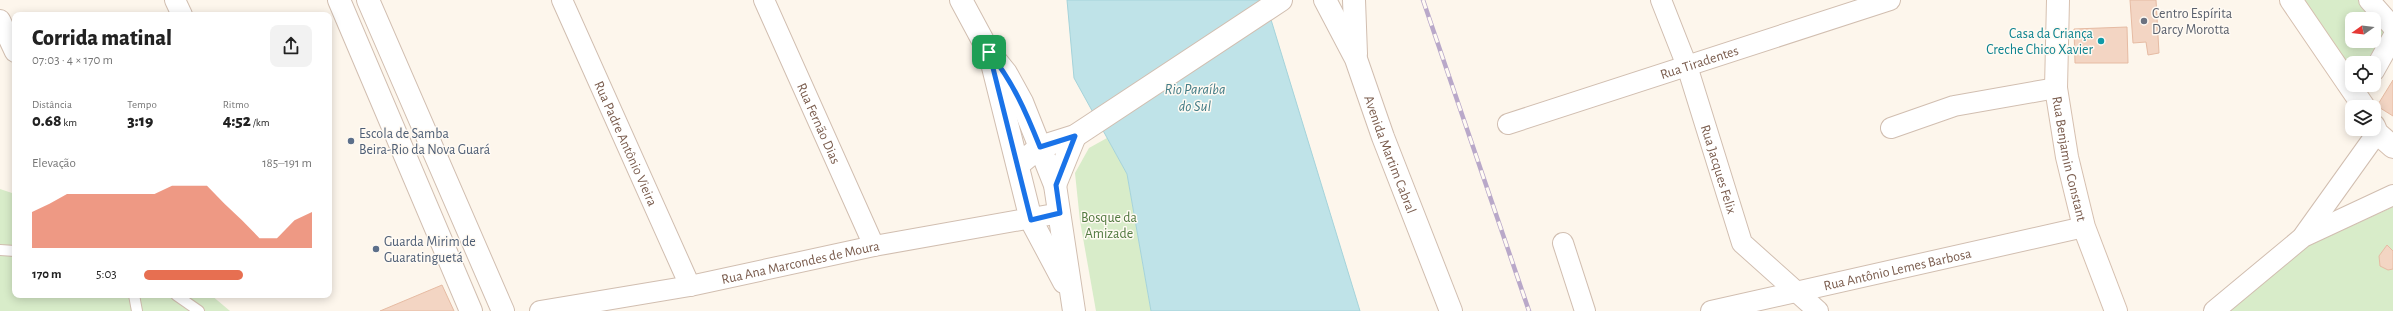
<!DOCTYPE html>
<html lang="pt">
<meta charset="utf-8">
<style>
body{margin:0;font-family:"Alegreya Sans",sans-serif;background:#f2f2f2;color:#222;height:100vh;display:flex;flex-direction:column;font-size:15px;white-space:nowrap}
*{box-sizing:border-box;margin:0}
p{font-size:13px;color:#767676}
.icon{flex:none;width:22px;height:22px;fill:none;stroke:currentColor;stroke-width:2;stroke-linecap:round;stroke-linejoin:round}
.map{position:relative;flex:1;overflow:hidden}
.sheet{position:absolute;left:12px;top:12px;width:320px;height:286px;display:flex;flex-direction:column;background:#fff;border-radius:8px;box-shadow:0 2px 10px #0003}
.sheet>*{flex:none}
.needle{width:26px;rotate:256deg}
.buttons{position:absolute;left:2345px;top:12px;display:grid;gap:8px}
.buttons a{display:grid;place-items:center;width:36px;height:36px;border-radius:8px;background:#fff;box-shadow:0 2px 10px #0003;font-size:20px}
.pin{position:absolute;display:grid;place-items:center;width:34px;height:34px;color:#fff;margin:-17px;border-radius:8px;box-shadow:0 2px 6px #0006}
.round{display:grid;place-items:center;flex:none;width:42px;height:42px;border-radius:8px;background:#f2f2f2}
.summary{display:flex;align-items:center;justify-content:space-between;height:68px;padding:0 20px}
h1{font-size:22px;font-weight:800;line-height:30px}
.figures{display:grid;grid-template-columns:repeat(3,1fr);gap:6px;height:68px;padding:4px 20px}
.figures div{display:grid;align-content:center}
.figures b{font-size:17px;font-weight:800}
.figures small{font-size:11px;font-weight:400}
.figures p{font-size:11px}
.chart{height:112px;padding:8px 20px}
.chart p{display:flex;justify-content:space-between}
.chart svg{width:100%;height:72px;margin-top:4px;fill:#e76f51;opacity:.7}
ul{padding:0 20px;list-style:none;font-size:13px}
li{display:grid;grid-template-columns:64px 48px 1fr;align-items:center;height:30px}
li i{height:10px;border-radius:5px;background:#e76f51}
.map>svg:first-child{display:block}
.green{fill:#d8ecc9;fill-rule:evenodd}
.water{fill:#bfe3e8;stroke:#a5d3da}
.building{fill:#f3d5c3;stroke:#e6bba3}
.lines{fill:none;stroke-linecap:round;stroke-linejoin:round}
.service-casing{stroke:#d1beb0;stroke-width:12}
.minor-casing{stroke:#d1beb0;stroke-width:22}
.tertiary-casing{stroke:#d1beb0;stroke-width:24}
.secondary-casing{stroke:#d6c0b0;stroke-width:24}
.service{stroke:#fff;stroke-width:10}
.minor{stroke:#fff;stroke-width:20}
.tertiary{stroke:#fff;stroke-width:22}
.secondary{stroke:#fff;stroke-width:22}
.rail-casing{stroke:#b9a8c9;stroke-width:4.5}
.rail{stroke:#fffaf3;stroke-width:3;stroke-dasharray:9;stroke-linecap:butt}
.route-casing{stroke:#fff;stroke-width:8}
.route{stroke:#1a73e8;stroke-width:5}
.worship-dot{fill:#6b7280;stroke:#fffaf3;stroke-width:1.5}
.culture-dot{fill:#0f9aa8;stroke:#fffaf3;stroke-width:1.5}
.service-dot{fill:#5c6f8a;stroke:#fffaf3;stroke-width:1.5}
.labels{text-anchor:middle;stroke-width:3;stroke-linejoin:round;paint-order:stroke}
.worship-label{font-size:14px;fill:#5b616d;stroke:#fffaf3;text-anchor:start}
.culture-label{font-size:14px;fill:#0d838f;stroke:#fffaf3;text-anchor:end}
.street-label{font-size:14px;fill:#7a5c4d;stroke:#fffaf3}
.service-label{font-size:14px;fill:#4e5e75;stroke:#fffaf3;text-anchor:start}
.park-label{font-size:14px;fill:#537a41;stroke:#fffaf3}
.water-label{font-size:15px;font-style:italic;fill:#437c86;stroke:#fffaf3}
</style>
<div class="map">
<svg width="2393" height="311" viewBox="0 0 2393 311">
<rect width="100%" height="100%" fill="#fdf6ec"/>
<g class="green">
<path d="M2298,0h62l27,31 -22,32h-13v10zM2352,19h22v22h-22z"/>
<path d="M1107,138l20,36 24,137h-55l-16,-90 -5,-48 14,-25z"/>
<path d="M0,189l15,5v101h196l19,16h-230z"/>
<path d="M2393,207v104h-163l78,-65z"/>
</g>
<path class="water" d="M1067,0h198l95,311h-209l-24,-137 -53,-96z"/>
<g class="building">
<path d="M2130,0h26l3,53 -11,2 -2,-13 -13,1z"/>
<path d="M2127,27l1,36h-53l-1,-34z"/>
<path d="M2393,80v36l-16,-10z"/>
<path d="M2387,245l6,6v18l-5,1 -8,-4 -1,-10z"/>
<path d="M442,285l12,26h-74z"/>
</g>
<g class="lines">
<defs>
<g id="service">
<path d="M0,250l15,1"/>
<path d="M134,295l3,16"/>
<path d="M176,295l23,16"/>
</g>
<g id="minor">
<path d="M175,0l7,15"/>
<path id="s1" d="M562,0l128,286"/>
<path id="s2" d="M764,0l110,246"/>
<path id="s3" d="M1661,0l26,66 55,177 76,68"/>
<path d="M2369,0l24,27"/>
<path d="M0,20l15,32"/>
<path d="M2374,71l19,-34"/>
<path id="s4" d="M1508,124l382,-124"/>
<path d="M1891,128l63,-22 102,-18"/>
<path d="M2304,235l73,-102"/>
<path d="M1563,243l22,68"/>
<path id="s5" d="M540,311l150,-25 184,-40 186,-33"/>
<path id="s6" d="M1711,311l373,-84"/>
<path d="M2214,311l89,-74 90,-42"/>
</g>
<g id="tertiary">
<path d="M339,0l132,311"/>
<path d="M368,0l135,311"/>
<path d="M961,0l28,52 17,21 16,29 33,83 19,126"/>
<path id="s7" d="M1325,0l31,59 27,78 68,174"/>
<path d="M1354,0l2,54"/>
<path d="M992,63l39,157 33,62"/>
<path d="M1018,165l22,-18 35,-11 206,-136"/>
<path d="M1055,185l20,-49"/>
</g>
<g id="secondary">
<path id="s8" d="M2058,0l-2,88 11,69 17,70 32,84"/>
<path d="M2291,0l73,107"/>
<path d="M2374,126l3,7 16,14"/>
</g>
</defs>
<use href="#service" class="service-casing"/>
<use href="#minor" class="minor-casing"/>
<use href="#tertiary" class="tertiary-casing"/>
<use href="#secondary" class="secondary-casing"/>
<use href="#service" class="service"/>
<use href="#minor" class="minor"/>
<use href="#tertiary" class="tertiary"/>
<use href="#secondary" class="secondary"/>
<defs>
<path id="rail" d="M1423,0l106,311"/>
</defs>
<use href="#rail" class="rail-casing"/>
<use href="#rail" class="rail"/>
</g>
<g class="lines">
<defs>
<path id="route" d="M989,52c24,30 37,60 51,95l35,-11 -19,49 4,28 -29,7z"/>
</defs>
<use href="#route" class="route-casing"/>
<use href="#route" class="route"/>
</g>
<circle class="worship-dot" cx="2144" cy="21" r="4"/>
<circle class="culture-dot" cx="2101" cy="41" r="4"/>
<g class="service-dot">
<circle cx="351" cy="141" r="4"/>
<circle cx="376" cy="249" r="4"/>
</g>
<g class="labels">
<g class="worship-label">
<text x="2152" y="18">Centro Espírita<tspan x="2152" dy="16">Darcy Morotta</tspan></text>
</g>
<g class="culture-label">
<text x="2093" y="38">Casa da Criança<tspan x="2093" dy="16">Creche Chico Xavier</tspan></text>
</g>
<g class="street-label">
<text dy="5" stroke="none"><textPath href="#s4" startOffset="201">Rua Tiradentes</textPath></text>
<text dy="5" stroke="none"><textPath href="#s2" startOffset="135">Rua Fernão Dias</textPath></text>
<text dy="5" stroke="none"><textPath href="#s1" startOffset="157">Rua Padre Antônio Vieira</textPath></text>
<text dy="5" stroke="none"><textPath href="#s7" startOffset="168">Avenida Martim Cabral</textPath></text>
<text dy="5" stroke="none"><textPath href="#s8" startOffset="160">Rua Benjamin Constant</textPath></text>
<text dy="5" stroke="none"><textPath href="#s3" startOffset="179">Rua Jacques Felix</textPath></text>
<text dy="5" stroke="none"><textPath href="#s5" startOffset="265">Rua Ana Marcondes de Moura</textPath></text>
<text dy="5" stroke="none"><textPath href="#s6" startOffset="191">Rua Antônio Lemes Barbosa</textPath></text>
</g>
<g class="service-label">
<text x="359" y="138">Escola de Samba<tspan x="359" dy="16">Beira-Rio da Nova Guará</tspan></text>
<text x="384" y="246">Guarda Mirim de<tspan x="384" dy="16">Guaratinguetá</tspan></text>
</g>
<g class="park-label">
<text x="1109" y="222">Bosque da<tspan x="1109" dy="16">Amizade</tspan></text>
</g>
<g class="water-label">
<text x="1195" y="94">Rio Paraíba<tspan x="1195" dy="17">do Sul</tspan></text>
</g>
</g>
</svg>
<div class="buttons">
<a><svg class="needle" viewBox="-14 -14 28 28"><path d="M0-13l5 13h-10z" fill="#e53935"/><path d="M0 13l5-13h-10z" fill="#767676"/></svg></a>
<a><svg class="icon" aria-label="locate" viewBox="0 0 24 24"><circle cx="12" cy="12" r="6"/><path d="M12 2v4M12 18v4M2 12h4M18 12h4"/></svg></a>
<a><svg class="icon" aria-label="layers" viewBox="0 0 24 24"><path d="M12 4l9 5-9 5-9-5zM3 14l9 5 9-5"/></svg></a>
</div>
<div class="pin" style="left:989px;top:52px;background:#1e9e55"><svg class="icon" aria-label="arrive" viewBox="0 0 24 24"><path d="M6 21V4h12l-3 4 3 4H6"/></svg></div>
<section class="sheet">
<div class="summary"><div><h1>Corrida matinal</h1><p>07:03 · 4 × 170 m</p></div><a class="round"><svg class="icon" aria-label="share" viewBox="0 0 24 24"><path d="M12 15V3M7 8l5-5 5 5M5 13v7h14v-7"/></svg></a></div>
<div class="figures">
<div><p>Distância</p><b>0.68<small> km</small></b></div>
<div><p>Tempo</p><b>3:19</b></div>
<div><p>Ritmo</p><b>4:52<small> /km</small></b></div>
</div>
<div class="chart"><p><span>Elevação</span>185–191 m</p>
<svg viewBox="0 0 160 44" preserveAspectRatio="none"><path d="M0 44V22L10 17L20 11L30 11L40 11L50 11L60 11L70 11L80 6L90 6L100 6L110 17L120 27L130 38L140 38L150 27L160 22V44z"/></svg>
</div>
<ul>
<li><b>170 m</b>5:03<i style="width:59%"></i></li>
</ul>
</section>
</div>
